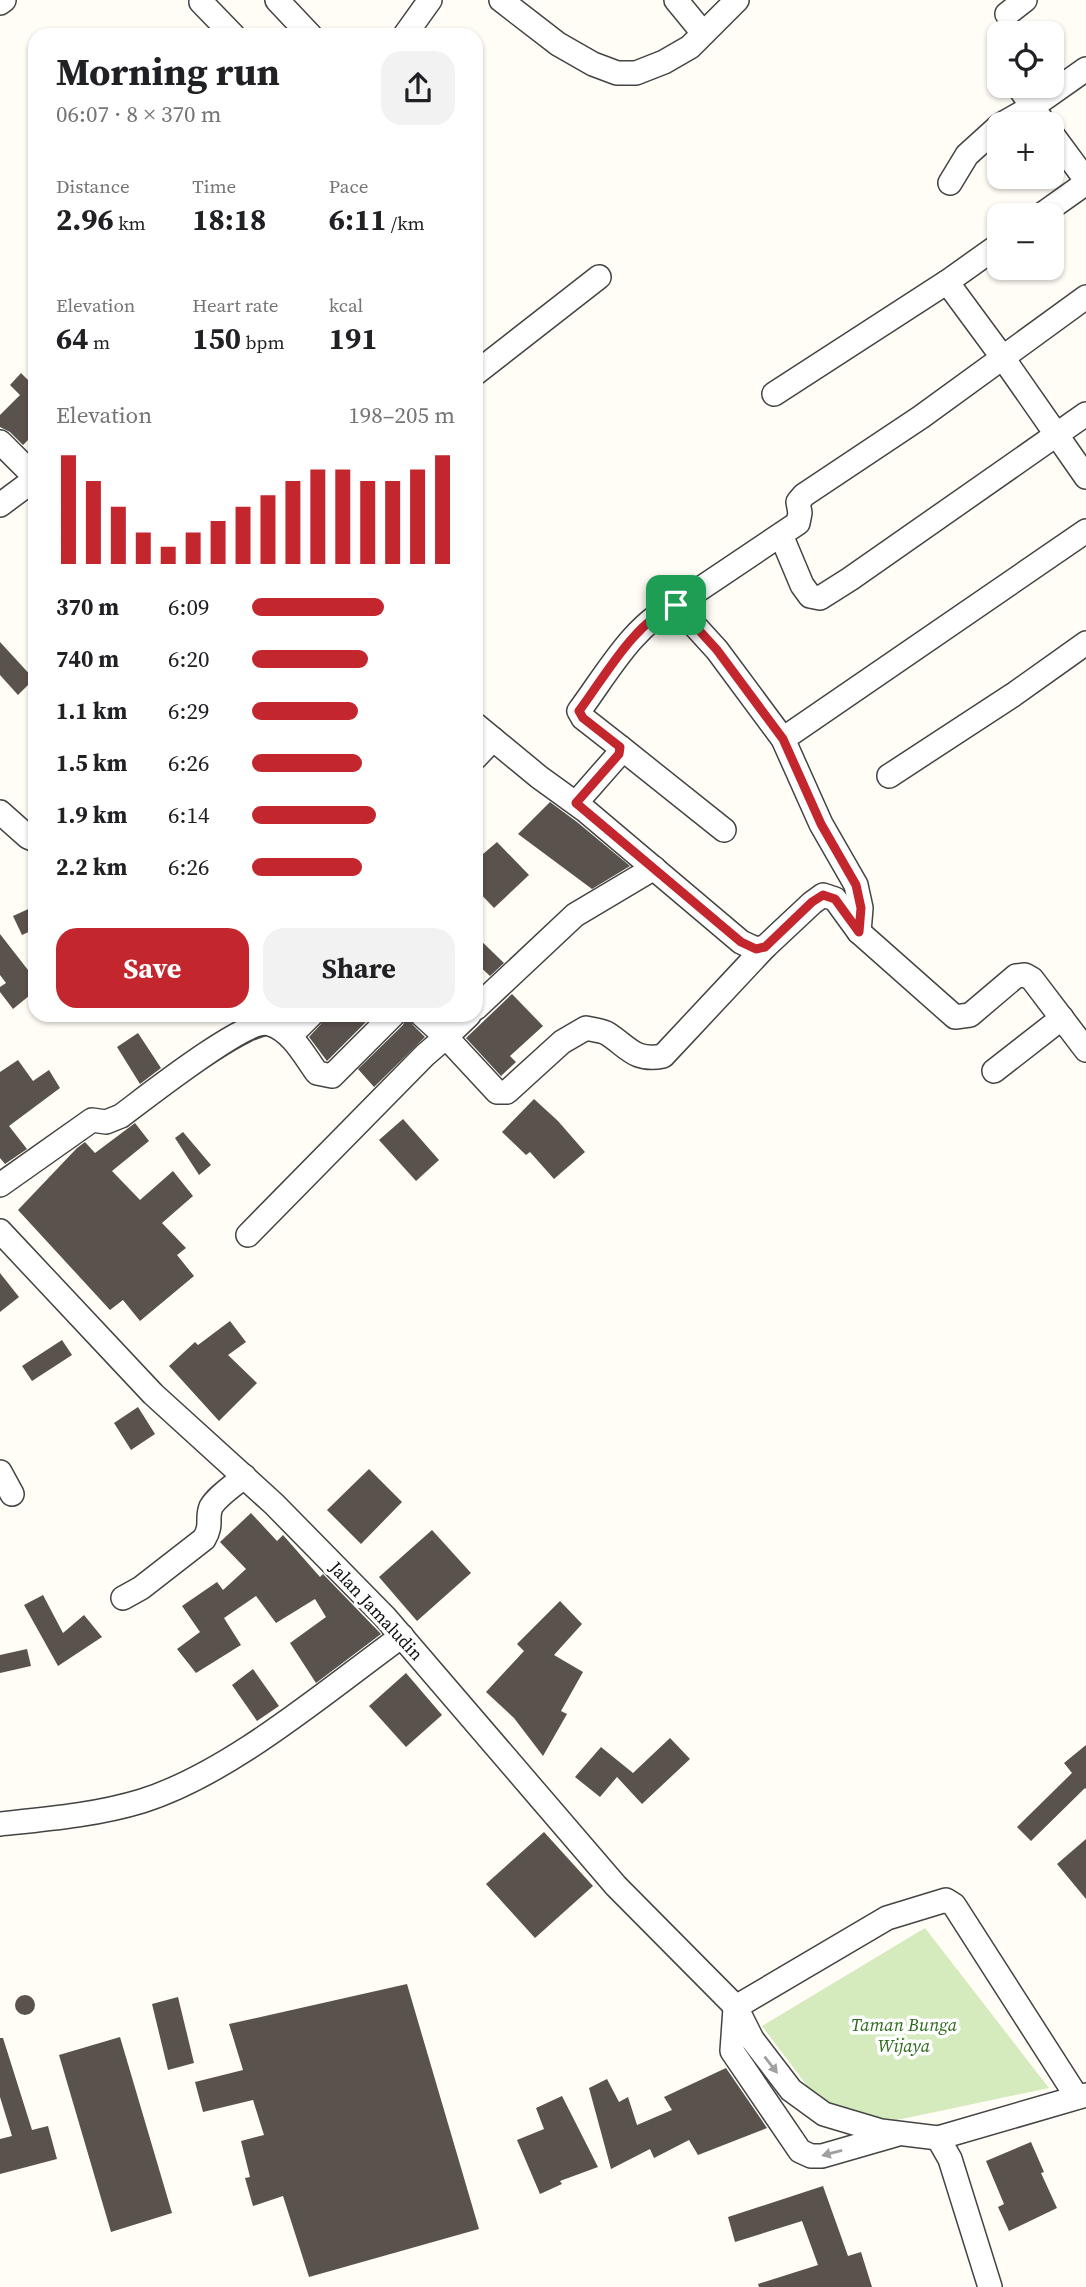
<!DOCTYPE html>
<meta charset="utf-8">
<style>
body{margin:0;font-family:"Source Serif 4",serif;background:#f2f2f2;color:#202124;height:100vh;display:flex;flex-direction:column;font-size:26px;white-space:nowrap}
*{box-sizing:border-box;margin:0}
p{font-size:23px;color:#757577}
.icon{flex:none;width:38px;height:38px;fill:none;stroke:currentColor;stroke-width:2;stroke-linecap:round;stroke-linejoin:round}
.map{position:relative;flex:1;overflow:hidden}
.drawer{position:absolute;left:28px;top:28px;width:455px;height:994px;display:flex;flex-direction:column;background:#fff;border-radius:21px;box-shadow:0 2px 5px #0004}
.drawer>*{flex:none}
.controls{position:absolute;left:987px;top:21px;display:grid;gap:14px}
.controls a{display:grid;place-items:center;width:77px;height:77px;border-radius:14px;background:#fff;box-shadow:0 2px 5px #0004;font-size:35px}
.pin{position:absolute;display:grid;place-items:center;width:60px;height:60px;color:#fff;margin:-30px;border-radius:14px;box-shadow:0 4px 10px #0006}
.round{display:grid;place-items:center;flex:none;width:74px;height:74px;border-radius:21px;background:#f2f2f2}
.head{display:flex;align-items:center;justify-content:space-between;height:119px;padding:0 28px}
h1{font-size:38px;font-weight:700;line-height:52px}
.stats{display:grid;grid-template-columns:repeat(3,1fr);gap:10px;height:119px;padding:7px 28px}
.stats div{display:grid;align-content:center}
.stats b{font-size:30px;font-weight:700}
.stats small{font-size:19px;font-weight:400}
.stats p{font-size:19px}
.chart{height:196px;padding:14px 28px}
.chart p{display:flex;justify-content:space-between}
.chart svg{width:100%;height:126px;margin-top:7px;stroke:#c4262e;stroke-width:6}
.action{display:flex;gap:14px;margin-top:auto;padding:14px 28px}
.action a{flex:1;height:80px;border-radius:21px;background:#c4262e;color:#fff;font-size:28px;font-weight:700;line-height:80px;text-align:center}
.action a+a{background:#f2f2f2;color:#202124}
ul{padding:0 28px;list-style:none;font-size:23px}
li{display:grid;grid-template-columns:112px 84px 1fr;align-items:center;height:52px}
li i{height:18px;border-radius:9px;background:#c4262e}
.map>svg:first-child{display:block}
.green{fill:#d5ebbd}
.building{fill:#5a524d}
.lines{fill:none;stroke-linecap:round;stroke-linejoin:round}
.minor-casing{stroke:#444;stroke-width:26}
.minor{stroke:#fff;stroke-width:23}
.oneway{fill:#a0a0a0}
.route-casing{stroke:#fff;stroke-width:14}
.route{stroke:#c4262e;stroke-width:9}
.labels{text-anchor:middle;stroke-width:7;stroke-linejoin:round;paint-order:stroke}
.street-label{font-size:18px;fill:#111;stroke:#fff}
.park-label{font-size:18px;font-style:italic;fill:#2f6b1f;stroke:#fff}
</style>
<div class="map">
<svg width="1086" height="2287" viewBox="0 0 1086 2287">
<rect width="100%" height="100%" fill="#fffdf5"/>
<path class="green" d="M925,1928l124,160 -171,36 -55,-17 -61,-81z"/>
<g class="building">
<path d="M21,373l10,10 4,-4v54l-12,12 -13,-13 -10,-5v-12l20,-20 -10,-10z"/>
<path d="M0,642l34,37 -16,16 -18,-20z"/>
<path d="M550,802l27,20 53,44 -38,23 -74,-55z"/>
<path d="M497,842l32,33 -35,33 -18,-19 6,-7 -6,-7v-15z"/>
<path d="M35,906v23l-13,6 -9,-19z"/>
<path d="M0,934l35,45v12l-22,18 -13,-17v-5l6,-4 -6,-8z"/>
<path d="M476,936l28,27 -14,13 -14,-13z"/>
<path d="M512,994l31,32 -33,30 6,6 -15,14 -35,-38z"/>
<path d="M325,1015h48l-46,46 -18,-24 12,-13z"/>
<path d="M407,1015l6,10 12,12 -51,50 -16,-18 45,-44z"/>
<path d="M138,1033l23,35 -21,16 -23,-37z"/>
<path d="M18,1060l15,21 16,-11 11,18 -51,38 18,23 -22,15 -5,-6v-86z"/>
<path d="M534,1099l24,22 27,31 -31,27 -24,-27 -4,3 -24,-23z"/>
<path d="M403,1119l36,41 -23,21 -37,-41z"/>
<path d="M135,1123l14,18 -37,30 28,29 33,-29 20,25 -31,27 24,25 -9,7 17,21 -54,45 -17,-21 -13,10 -92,-100 59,-62 8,-6 10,11z"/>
<path d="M183,1132l28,33 -12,10 -24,-37z"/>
<path d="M0,1273l19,24 -19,15z"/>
<path d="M230,1321l16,21 -18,13 29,28 -38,38 -50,-55 26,-24 3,3z"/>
<path d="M62,1340l10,15 -40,26 -10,-15z"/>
<path d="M138,1407l17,27 -24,16 -17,-27z"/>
<path d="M369,1469l33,33 -41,42 -34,-34z"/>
<path d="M251,1513l26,28 6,-6 37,42 3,-3 58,60 -65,49 -26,-40 36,-26 -11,-18 -39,24 -20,-27 -32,22 17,27 -45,28 -19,-24 23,-17 -18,-26 35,-24 6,8 23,-21 -26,-27z"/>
<path d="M432,1530l39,43 -54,48 -38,-44z"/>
<path d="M43,1595l20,38 21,-18 18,22 -44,29 -34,-61z"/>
<path d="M560,1601l22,23 -28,31 29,17 -22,39 6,3 -24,42 -29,-38 -28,-26 38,-41 -7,-7z"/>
<path d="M27,1649l4,17 -31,7v-18z"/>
<path d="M253,1669l26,37 -22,15 -25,-36z"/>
<path d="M406,1673l36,42 -36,32 -37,-41z"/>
<path d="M670,1738l20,21 -48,45 -25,-27 -17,20 -25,-20 26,-30 32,26z"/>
<path d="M1086,1745v44l-1,-1 -54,53 -14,-14 55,-54 -8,-10z"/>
<path d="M544,1832l49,54 -58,52 -49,-54z"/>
<path d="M1086,1839v60l-29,-35z"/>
<path d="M407,1984l72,245 -170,48 -26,-81 -30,10 -8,-28 5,-1 -9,-36 23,-6 -11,-35 -50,12 -8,-30 48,-12 -14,-46z"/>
<circle cx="25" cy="2005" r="10"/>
<path d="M178,1997l16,66 -26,7 -16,-66z"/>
<path d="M120,2037l52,176 -61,19 -52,-177z"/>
<path d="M0,2038h3l29,92 16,-4 9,33 -57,15v-35l12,-3 -12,-39z"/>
<path d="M726,2068l41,60 -69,27 -9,-15 -35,18 -4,-9 -39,20 -22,-81 18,-9 12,23 9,-5 9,28 35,-15 -8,-13z"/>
<path d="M562,2096l36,71 -38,14 2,3 -22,10 -23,-54 27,-11 -8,-21z"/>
<path d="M1031,2142l13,30 -3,1 16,35 -48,23 -11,-24 6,-3 -18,-43z"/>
<path d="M823,2186l25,70 13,-4 11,35h-113l-1,-3 60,-19 -16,-44 -67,21 -7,-25z"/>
</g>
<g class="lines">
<defs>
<g id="minor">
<path d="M277,0l33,35"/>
<path d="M501,0l57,44 35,20 24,9h19l28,-11 26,-15 47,-47"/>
<path d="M676,0l27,33"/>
<path d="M201,2l32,33"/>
<path d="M0,3l4,-3"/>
<path d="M1007,14l18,-14"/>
<path d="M405,35l25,-35"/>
<path d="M1018,86l23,33"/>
<path d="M1002,124l30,-17 54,-38"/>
<path d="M1052,134l34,46"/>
<path d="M950,183l17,-28 32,-29"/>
<path d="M1041,215l45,-32"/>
<path d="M947,282l56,76 83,119"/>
<path d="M476,373l123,-96"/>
<path d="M774,394l173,-112 52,-37"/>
<path d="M0,442l35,35"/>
<path d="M0,505l35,-26"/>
<path d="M781,535l21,50 8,11 10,2 30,-19 236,-165"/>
<path d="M676,605l41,45 66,89 38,85 35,61 5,23 -2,24"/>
<path d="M476,725l63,52 47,34 155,131 15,7 9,-2 47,-44 11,-8 12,4 24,33 96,85 15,-2 46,-39 9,-1 7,4 54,71"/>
<path d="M783,739l303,-208"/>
<path d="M620,747l104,83"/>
<path d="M476,757l17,-18"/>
<path d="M889,776l124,-81 73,-52"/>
<path d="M576,803l43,-49 1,-7 -37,-29 -4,-7c27,-36 55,-88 97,-106l122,-82 2,-10 -2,-11 6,-7 117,-78 165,-120"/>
<path d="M0,812l28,25 7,3"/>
<path d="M476,1008l99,-93 79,-47"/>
<path d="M422,1015l24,22 23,-22"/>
<path d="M290,1036l21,-21"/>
<path d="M994,1071l68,-53"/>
<path d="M0,1185l92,-65 14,2 15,-6c23,-17 126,-99 149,-92 22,7 34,31 47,49l15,3 61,-61"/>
<path d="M0,1231l153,163 121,110 111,113 231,269 120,121 16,32 39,51 33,24 57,17 57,7 12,21 40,128"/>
<path d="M248,1235l177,-180 21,-18 51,55h10l55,-50 24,-14c7,2 16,2 22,6 20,13 27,28 55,22l102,-109"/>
<path d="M0,1472l12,22"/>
<path d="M123,1598l18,-10 63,-49c9,-15 2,-20 7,-32 6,-11 24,-22 33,-31"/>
<path d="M0,1824c48,-5 96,-9 142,-23 89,-28 184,-110 260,-165"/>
<path d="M736,2007l151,-89 59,-18 8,5 123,192"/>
<path d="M735,2008l-3,43 68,100 11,5h11l73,-21"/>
<path d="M938,2138l148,-43"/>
</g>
</defs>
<use href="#minor" class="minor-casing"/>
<use href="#minor" class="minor"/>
</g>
<defs><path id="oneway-solid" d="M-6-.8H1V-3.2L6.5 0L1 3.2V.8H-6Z" transform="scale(1.75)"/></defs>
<g class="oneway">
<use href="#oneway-solid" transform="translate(771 2065) rotate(52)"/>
<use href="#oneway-solid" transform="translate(832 2153) rotate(165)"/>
</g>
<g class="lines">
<defs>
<path id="route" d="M676,605l41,45 66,89 38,85 35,61 5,23 -2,24 -24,-33 -12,-4 -11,7 -47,45 -9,2 -15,-7 -165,-139 43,-49 1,-7 -37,-29 -4,-7c27,-36 55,-89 97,-106z"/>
</defs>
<use href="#route" class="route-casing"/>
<use href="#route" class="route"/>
</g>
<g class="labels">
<g class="street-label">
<text transform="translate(376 1611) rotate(47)" y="6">Jalan Jamaludin</text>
</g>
<g class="park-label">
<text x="904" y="2031">Taman Bunga<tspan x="904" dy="21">Wijaya</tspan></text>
</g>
</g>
</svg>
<div class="controls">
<a><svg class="icon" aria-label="locate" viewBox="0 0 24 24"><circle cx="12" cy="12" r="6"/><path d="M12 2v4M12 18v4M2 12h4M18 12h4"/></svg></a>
<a>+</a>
<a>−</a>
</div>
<div class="pin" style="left:676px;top:605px;background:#1e9e55"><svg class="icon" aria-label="arrive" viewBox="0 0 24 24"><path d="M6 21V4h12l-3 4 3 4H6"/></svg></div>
<section class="drawer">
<div class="head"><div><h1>Morning run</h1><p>06:07 · 8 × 370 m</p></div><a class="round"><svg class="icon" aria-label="share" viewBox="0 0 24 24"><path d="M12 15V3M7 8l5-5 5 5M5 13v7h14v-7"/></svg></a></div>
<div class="stats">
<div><p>Distance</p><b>2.96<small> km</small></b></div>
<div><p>Time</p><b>18:18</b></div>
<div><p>Pace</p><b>6:11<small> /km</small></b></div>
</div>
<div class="stats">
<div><p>Elevation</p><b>64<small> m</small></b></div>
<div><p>Heart rate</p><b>150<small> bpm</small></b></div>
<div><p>kcal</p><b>191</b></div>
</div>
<div class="chart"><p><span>Elevation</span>198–205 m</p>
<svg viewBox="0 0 160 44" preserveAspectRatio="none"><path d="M5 44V6M15 44V15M25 44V24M35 44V33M45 44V38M55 44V33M65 44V29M75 44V24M85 44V20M95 44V15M105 44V11M115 44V11M125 44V15M135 44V15M145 44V11M155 44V6"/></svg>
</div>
<ul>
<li><b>370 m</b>6:09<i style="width:65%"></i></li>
<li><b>740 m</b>6:20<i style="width:57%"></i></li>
<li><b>1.1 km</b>6:29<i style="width:52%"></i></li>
<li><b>1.5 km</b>6:26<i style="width:54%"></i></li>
<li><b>1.9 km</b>6:14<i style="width:61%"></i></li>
<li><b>2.2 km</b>6:26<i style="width:54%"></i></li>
</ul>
<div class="action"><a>Save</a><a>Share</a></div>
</section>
</div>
